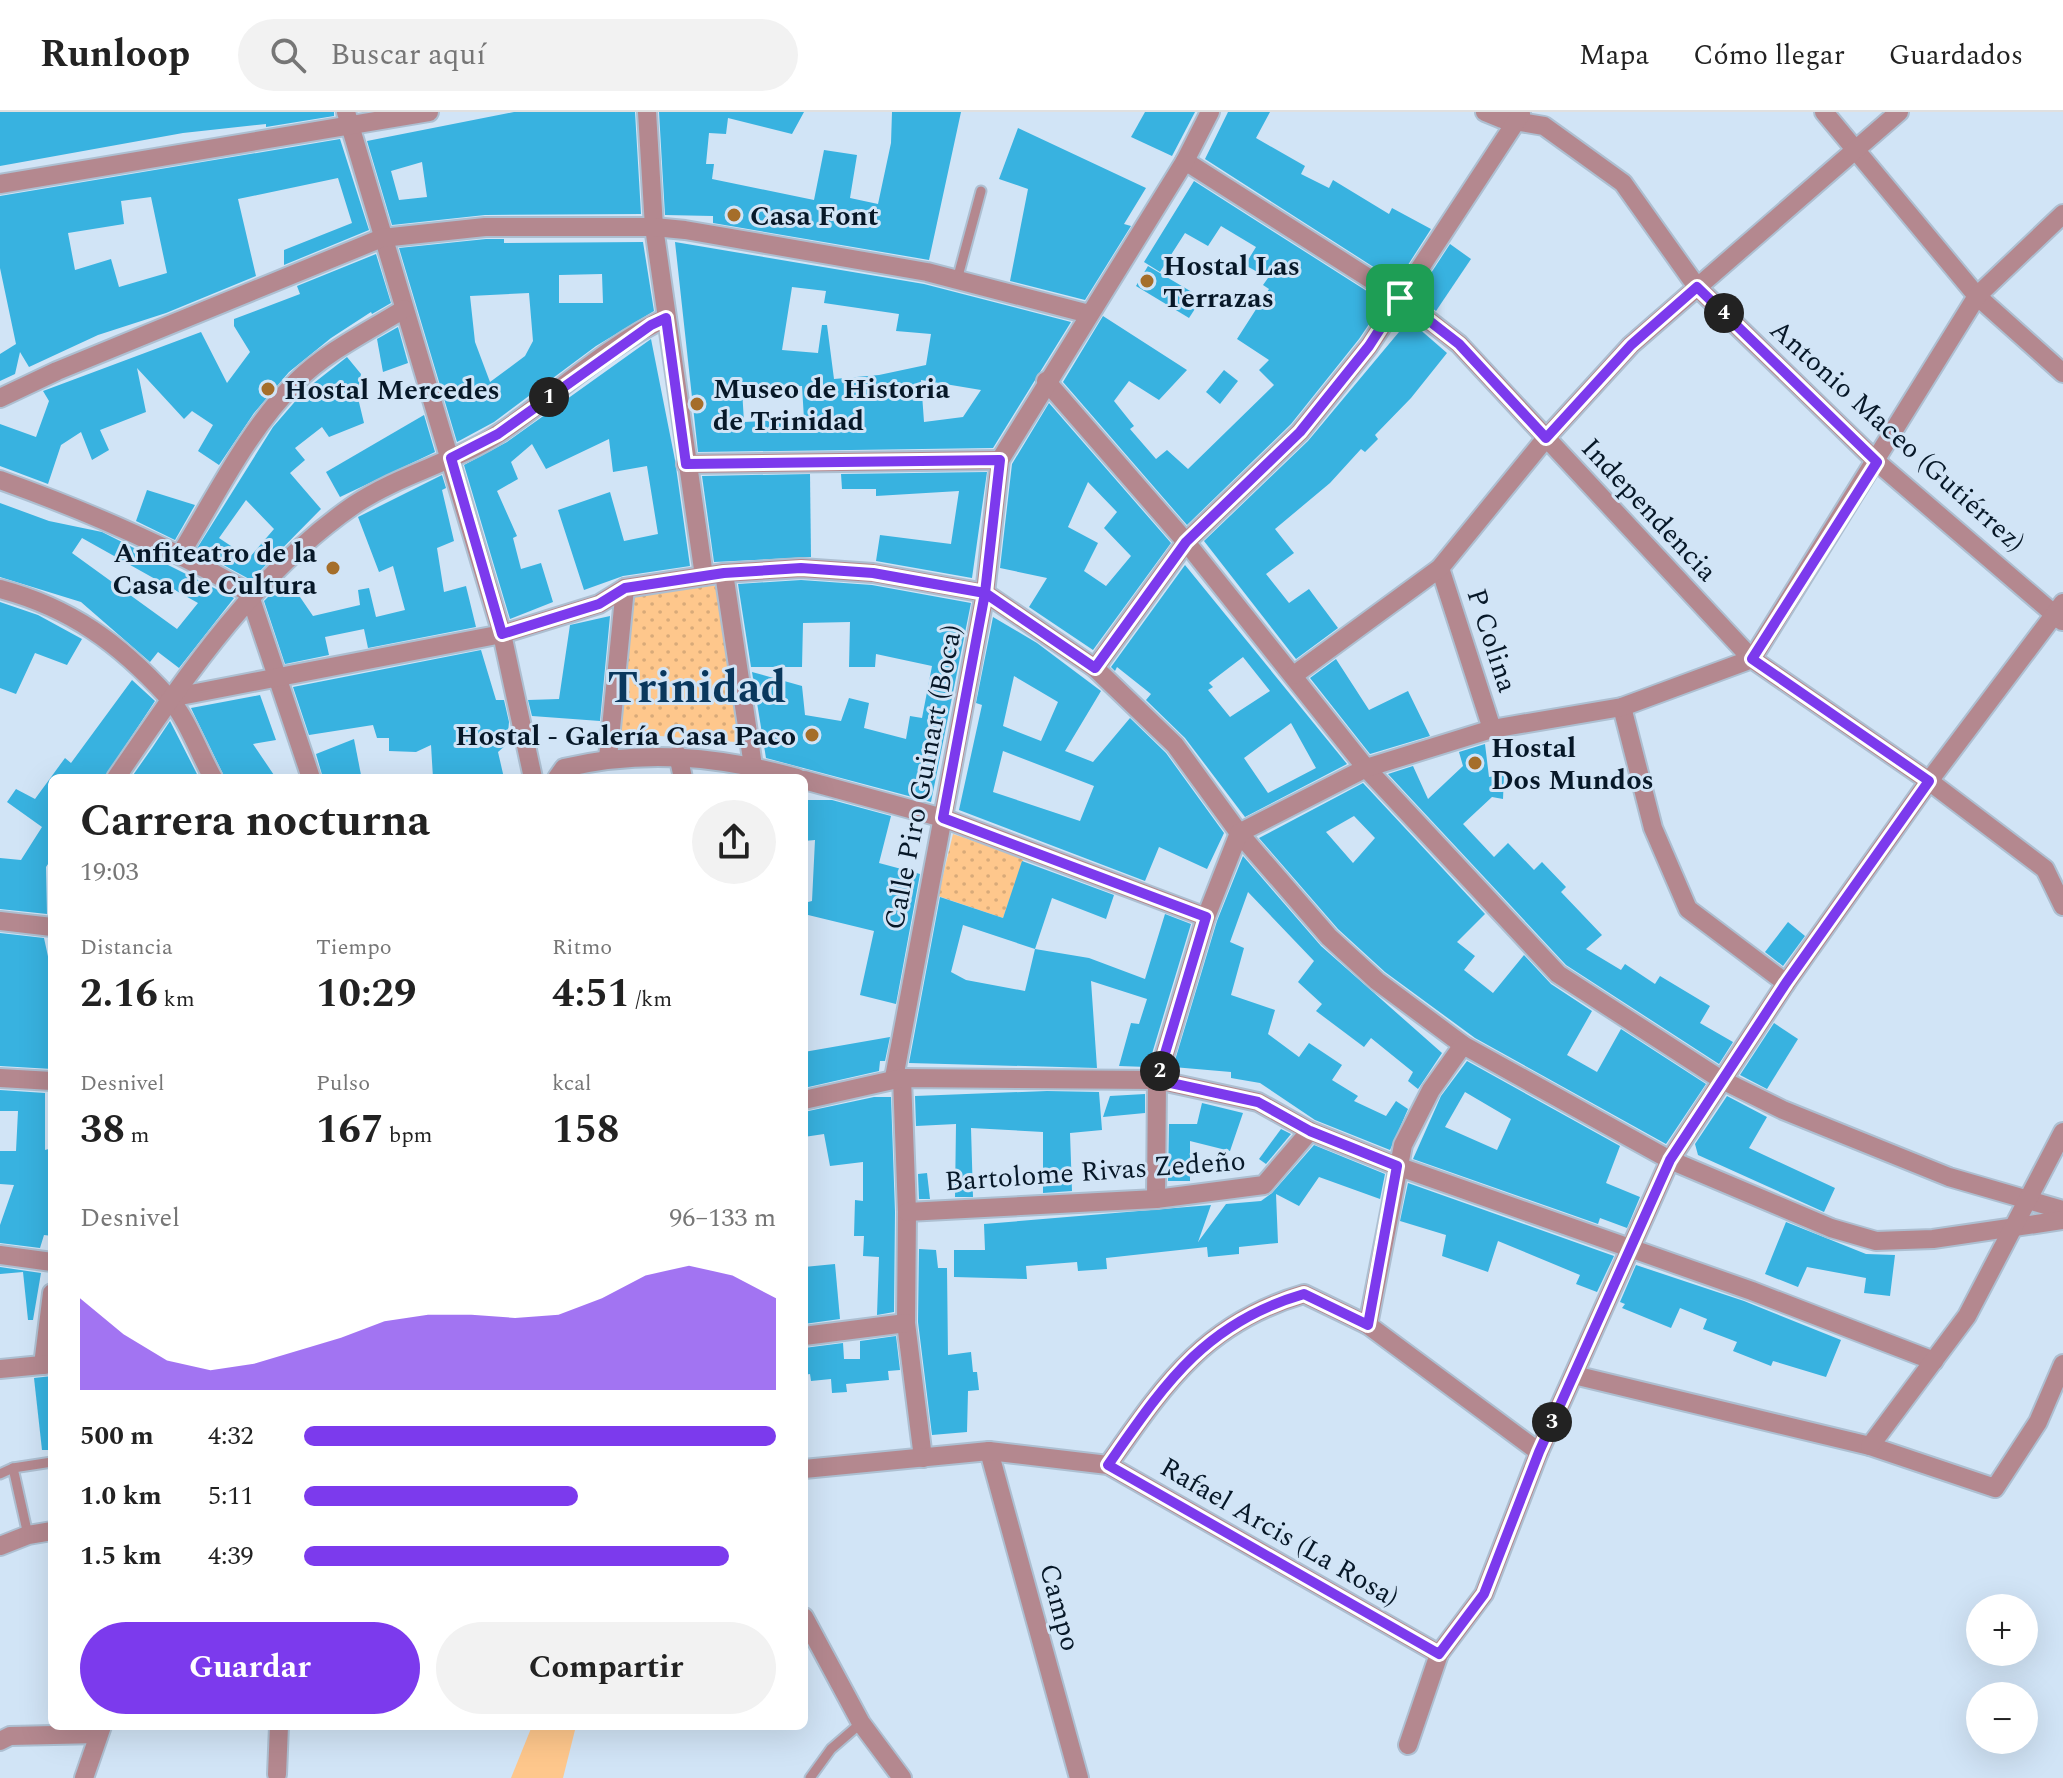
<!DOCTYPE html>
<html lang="es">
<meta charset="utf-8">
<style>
body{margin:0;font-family:Spectral,serif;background:#f2f2f2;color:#222;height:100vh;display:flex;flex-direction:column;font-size:30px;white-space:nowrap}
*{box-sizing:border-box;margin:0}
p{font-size:26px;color:#767676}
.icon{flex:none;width:44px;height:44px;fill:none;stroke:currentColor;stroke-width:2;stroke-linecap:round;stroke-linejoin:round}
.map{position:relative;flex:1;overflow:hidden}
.side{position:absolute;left:48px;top:662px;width:760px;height:956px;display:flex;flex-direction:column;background:#fff;border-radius:12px;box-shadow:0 8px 32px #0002}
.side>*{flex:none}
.buttons{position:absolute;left:1966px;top:1482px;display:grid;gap:16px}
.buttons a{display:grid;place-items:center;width:72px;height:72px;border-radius:50%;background:#fff;box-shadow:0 8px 32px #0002;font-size:40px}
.pin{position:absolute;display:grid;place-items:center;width:68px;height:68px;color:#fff;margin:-34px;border-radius:16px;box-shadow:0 4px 12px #0006}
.km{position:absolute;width:40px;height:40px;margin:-20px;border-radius:50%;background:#222;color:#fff;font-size:22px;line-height:40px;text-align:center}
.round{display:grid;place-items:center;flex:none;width:84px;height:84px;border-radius:42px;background:#f2f2f2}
.head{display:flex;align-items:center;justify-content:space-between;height:136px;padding:0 32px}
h1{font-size:44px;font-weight:700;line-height:60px}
.stats{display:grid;grid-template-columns:repeat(3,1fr);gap:12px;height:136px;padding:8px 32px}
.stats div{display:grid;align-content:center}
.stats b{font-size:40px;font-weight:700}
.stats small{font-size:22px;font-weight:400}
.stats p{font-size:22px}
.chart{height:224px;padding:16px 32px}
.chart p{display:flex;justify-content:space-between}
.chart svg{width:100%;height:144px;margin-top:8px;fill:#7c3aed;opacity:.7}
.action{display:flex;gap:16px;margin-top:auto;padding:16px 32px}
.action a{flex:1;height:92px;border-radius:48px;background:#7c3aed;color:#fff;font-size:32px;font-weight:700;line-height:92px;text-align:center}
.action a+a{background:#f2f2f2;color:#222}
ul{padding:0 32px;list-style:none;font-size:26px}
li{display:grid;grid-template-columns:128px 96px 1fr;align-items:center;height:60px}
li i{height:20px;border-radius:10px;background:#7c3aed}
header{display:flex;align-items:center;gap:48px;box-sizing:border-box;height:112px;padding:0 40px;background:#fff;border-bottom:2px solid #e0e0e0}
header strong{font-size:38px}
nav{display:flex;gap:44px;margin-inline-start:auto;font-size:28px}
.search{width:560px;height:72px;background:#f2f2f2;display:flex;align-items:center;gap:20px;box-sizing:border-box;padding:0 28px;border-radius:44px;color:#767676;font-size:30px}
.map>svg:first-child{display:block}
.green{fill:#fec78c}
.park{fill:url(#park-dots)}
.building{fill:#38b2e0;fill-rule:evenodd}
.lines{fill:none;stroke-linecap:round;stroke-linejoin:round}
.lane-casing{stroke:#adbfd1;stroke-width:13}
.street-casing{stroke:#adbfd1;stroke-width:22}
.lane{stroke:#b4888f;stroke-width:9}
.street{stroke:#b4888f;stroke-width:18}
.route-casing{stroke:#fff;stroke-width:16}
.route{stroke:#7c3aed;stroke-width:10}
.poi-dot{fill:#a56e2a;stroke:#d1e4f6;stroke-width:3}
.labels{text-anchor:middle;stroke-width:6;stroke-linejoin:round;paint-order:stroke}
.poi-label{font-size:28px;font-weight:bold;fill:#071828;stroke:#d1e4f6;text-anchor:start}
.street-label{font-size:28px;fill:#071828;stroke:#d1e4f6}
.town-label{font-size:44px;font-weight:bold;fill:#0a385d;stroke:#d1e4f6}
</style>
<header>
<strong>Runloop</strong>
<div class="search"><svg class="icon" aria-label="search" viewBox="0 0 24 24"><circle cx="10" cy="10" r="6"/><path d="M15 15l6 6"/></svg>Buscar aquí</div>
<nav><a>Mapa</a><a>Cómo llegar</a><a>Guardados</a></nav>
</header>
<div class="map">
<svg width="2063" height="1666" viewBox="0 0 2063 1666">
<defs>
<pattern id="park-dots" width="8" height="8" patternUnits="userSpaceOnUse" patternTransform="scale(2)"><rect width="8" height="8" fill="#fec78c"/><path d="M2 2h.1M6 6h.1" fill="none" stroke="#d8aa79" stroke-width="1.8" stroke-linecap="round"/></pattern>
</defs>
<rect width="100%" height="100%" fill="#d1e4f6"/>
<path class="green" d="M532,1614h44l-13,52h-52z"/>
<g class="park">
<path d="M710,470l6,5 22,149 -3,6 -112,-9 -4,-7 14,-131z"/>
<path d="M953,722l71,24 -21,60 -65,-22z"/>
</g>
<g class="building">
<path d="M0,0h334v4l-68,11v-3l-83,9 -183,33z"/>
<path d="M514,0h121l6,102 -156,1 -93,10 -25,-84zM422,50l5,35 -28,3 -8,-29z"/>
<path d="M659,0h145l-12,22 -64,-16 -2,16 -17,-1 -3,31h8l-2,15 102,21 10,-50 33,5 -7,43 28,6 13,-61 1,-31h69l-32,148 -216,-37v-7l-48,-1z"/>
<path d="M1145,0h50l-23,44 -41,-19z"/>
<path d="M1228,0h42l-14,26 49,28 -4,8 28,14 4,-8 56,34 3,-6 39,21 -34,53 -192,-123z"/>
<path d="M1018,16l128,60 -22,36 7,2 -46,74 -75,-19 18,-92 -29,-10z"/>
<path d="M340,27l29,91 -85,35v-15l68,-27 -14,-45 -100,21 18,77 -90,37 -68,22 -69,32 -9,-15 -5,22 -15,7v-27l16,-10 -16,-76v-72zM151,85l16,76 -48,14 -8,-28 -36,11 -7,-37 56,-9 -3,-23z"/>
<path d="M1194,69l190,121 -25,37 -68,85 -104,101 -124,-143 40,-66 84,54 -28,30 -30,-19 -15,20 20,25 -4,3 26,30 11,-9 21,19 86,-84 -15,-15 10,-10 -32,-21 32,-50 -6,-4 5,-7 -23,-13 11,-18 -35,-21 -13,20 -23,-13 -25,39 -16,-10z"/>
<path d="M486,127h18v4l139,-1 11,69 -58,35 -102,76 -37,20 -58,-194zM602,162l1,29h-44v-28zM529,181l4,48 -8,15 -35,26 -15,-40 -5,-46z"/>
<path d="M675,130l249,42 147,38 -78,126 -295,4zM792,175l34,4 -2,12 75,11 -3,17 35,3 -5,31 -47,10 -45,4 -7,-54h-5l-4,28 -36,-3zM921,268l60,10 -18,27 -39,5zM802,274l2,33 -60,3 -2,-33z"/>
<path d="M1450,132l21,15 -35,52 -20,-15z"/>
<path d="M376,142l15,49 -19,11 -1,-2 -40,26 -42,34 -35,41 -35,52 -21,-14 15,-26 -21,-14 -8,8 -47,-51 9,44 -46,18 9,20 -17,10 -11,-28 -20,13 -13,39 -48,-18v-42l36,13 13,-36 -6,-10 158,-59 26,51 23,-31 -16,-26v-7l66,-25 -3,-8z"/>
<path d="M1148,154l54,32 -13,20 -53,-32z"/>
<path d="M1409,208l38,33 -36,45 -36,37 3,4 -13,13 -4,-3 -31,34 -55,46 19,24 -28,21 23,29 20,-14 29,39 -42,31 -92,-118 104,-100z"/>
<path d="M398,215l10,36 -25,9 -6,-33z"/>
<path d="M651,227l24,121 15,106 -67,10 -39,14 -26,-80 52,-18 14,49 34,-7 -11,-68 -34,6 -4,-33 -63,30 -14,-25 -21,18 7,17 -21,12 20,45 -4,2 8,31 20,-6 12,39 -43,17 -46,-154 43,-23z"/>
<path d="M347,245l14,17 -4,20 7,29 -35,14 -7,-10 -27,21 10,12 -15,13 31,36 -70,71 -55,-30 77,-123 32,-37zM246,388l28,29 -25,29 -30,-20z"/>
<path d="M1224,258l14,11 -18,23 -14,-12z"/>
<path d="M1049,291l122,140 -78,107 -64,-43 18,-29 -47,-10 12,-104zM1088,370l29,30 -13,16 27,28 -25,30 -22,-15 14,-28 -30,-16z"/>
<path d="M424,303l11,37 -95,45 -14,-25z"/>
<path d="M987,360l-15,106 -96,-17 4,-26 71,9 8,-53 -83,5v-7h-34l-1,-15z"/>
<path d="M810,362l1,83 -97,5 -12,-86z"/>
<path d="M442,363l4,13 -4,2 12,51 -17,7 7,44 22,-6 10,41 -108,21 -4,-19 -39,8 4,18 -44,9 -21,-63 23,-23 26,38 47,-11 -2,-15 11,-2 7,29 29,-7 -12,-44 -14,6 -21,-55z"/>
<path d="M147,378l48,15 -20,35 -39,-19z"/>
<path d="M0,391l49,18 53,11 132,66 -55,70 -21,-16 -8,10 -69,-60 -81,-25zM82,426l116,65 -21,26 -105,-76z"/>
<path d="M1185,453l162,199 -102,53 -60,-79 -39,-38 5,-6 -34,-27 -2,4 -4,-4zM1243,545l27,34 -40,26 -22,-27 5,-3 -4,-4zM1291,611l25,45 -48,25 -24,-35z"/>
<path d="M801,468l71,5 99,18 -40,199 -165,-44 -14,-86 50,14 3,29 36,6 8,-23 20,5 -5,25 42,11 4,-23 12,2 10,-52 -56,-12 -1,13h-26l1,-45 -47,1 -1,44h-51l-13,-83z"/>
<path d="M0,490l38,13 44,24 -15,26 -32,-12 -19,41 -16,-6z"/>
<path d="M610,504l-10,105 -68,-5 -4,-16 31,-1 11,-74z"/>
<path d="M993,505l44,26 64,48 -36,60 28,11 37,-44 36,35 58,80 -17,36 -48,-22 -14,34 -186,-71 23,-105 -6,-2zM1014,564l44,26 -17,39 -38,-15zM1003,639l91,35 -14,35 -87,-29z"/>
<path d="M481,538l15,50h8l5,22 -2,22 -9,8 6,26h-71l-2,-33 -15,7 -27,-1v-13h-12l-4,-13 -64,10 -16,-48z"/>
<path d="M1336,547l33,51 39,-19 22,45 -60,18 -60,-76z"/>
<path d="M132,568l23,21 -51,77h-52v80l-6,9 1,47 -47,-5v-51l21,2 21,-33 -35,-25 9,-13 19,10 30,-41 6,5z"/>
<path d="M260,583l16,45 -23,4 23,34h-51l-34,-70z"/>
<path d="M170,609l29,57h-68l21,-30z"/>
<path d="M354,627l7,36 -38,3 -7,-24z"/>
<path d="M1485,632l4,33 15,-2 -1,24 -11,-2 -29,27 31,33 14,-14 26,27 8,-8 24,25 -5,5 41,43 -16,14 35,21 4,-6 30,20 5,-8 50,30 -10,17 33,19 -14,22 -153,-99 -178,-191 25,-8 15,33 35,-33 -4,-14z"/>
<path d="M1363,671l122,131 -28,28 18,14 -11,14 29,23 31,-38 27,29 41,27 -25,44 30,17 24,-43 85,55 -40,60 -191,-106 -90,-66 -47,-43 -79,-91zM1354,704l21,22 -22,25 -27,-31z"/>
<path d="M804,688h28l59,16 -12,47 41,11 -24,130 -36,-9 14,-64 -70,-17v-11l8,-2 3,-61 -11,1z"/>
<path d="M1243,744l78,90 121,107 -24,36 -10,-8 5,-9 -42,-34 -7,9 -48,-36 6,-7 -24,-22 16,-21 -66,-69 -18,50 14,6 -13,47 44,15 -7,24 31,23 10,-14 33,22 -10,15 26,16 -4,5 32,15 10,-15 12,8 -18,41 -75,-30 -55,-37 -29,-5v-6l-58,-5 44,-146z"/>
<path d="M1022,749l92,34 -8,24 -54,-21 -17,51 54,9 56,21 20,-65 26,10 -43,143 -29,-1 12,-43 8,1 8,-25 -56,-18 6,87 -188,-5 31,-166 63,21zM963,813l72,24 -10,42 -59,-11 -15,-8z"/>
<path d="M1788,810l17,14 -22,30 -18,-14z"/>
<path d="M0,821l44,5 8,37v94l-52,-3z"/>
<path d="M1774,911l24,16 -31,50 -27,-14z"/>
<path d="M890,925l-5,24h-5l-1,10 -75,17v-36z"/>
<path d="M1467,949l153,85 -14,37 34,14 -13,31 -27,-10 -2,6 -185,-65 28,-63zM1465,980l46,27 -14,31 -52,-23z"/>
<path d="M0,978l45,3v57l7,-2v88l-8,-1 -4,13 -40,-5v-18l14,-40 -14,-1v-33h16l2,-40h-18z"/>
<path d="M1047,979l52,1 3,38 -32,3 2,58 -29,2v-61l-72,-4 2,69h-18l1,-73 -40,2 -1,-30z"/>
<path d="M1145,982v19l-42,4 7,-21z"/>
<path d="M1727,984l40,21 -18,31 86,40 -11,24 -126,-57 -3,-11z"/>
<path d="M874,985h17l4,115 -1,100 -17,3 2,-58 -16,-1 1,-20h-10l1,-36 8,1v-39l-33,4 -6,-32 -20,3v-25z"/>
<path d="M1202,991l41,10 -13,38 -40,-10v40h-22l1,-57h28z"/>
<path d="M1281,1017l10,5 -25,30 -7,-5z"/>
<path d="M1314,1033l71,29 -5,25 -61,-22 -20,29 -23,-12 2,49 -39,4v7l-31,3 -1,-10 -101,11 1,11 -29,2 -1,-9 -51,4 1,13 -73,-2v-27h31l-1,-26 227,-19 -13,37 28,-38 35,-3 11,-8z"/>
<path d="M927,1061l3,26h-11l-1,-25z"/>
<path d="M1408,1071l206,73 -17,36 -21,-8 4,-9 -82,-34 -10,31 -46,-16 4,-21 -46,-14z"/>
<path d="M1786,1110l80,32 29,1 -5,41 -26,-3 2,-15 -59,-11 -9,20 -33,-13z"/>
<path d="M919,1137l17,1 2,18h9l1,87 23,-3 2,20h4l2,18 -11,1 -1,41 -35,3 -14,-113z"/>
<path d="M835,1152l5,55 -36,5v-57z"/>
<path d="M1636,1153l108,36 97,39 -15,37 -53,-16 -2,5 -38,-15 4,-9 -34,-13 4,-10 -27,-11 -9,20 -49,-20 3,-4 -5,-2z"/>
<path d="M0,1155l41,6 -8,47h-5l-5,-48 -23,2z"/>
<path d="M896,1224l4,34 -12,1 1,9 -43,4 1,8 -15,1 -1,-14 -20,2 -1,-7 -6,1v-27l39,-5 1,16h16v-18z"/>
<path d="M52,1264v74h-10l-8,-72z"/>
</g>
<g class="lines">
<defs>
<g id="lane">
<path d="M957,168l24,-89"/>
<path d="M13,1356l15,67"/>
<path d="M0,1362l13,-6 39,-6"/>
<path d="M810,1666l21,-29 30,-26"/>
</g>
<g id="street">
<path d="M346,0l156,522 31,144"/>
<path d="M647,0l7,115 50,349"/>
<path d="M1485,0l17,7 42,7 79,57 74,104 180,175 185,159"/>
<path d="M1824,0l153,184 86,77"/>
<path d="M1185,49l215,137 59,46 293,315 177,122 116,88 18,37"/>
<path d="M0,72l429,-72"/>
<path d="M1046,269l140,161 180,226 192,206 162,105 63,31 166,67 114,33"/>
<path d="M0,286l57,-27 325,-133 103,-11h169l31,3 242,42 162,42"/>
<path d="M686,352l314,-4"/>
<path d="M0,368c87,31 169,66 249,113l62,185"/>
<path d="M181,441c35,-57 68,-125 116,-172 30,-30 72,-50 107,-72"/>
<path d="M1440,456l52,161"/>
<path d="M724,461l29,193"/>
<path d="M0,477c71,19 119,54 168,108 19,21 31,56 45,81"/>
<path d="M1095,556l91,-126 114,-110 69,-86 152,-232"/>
<path d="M1294,563l146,-107 106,-130 85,-93 268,-233"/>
<path d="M170,586l332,-64 97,-30 26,-16 99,-15 77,-5 72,5 112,20 110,75 80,77 64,88 90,104 48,44 86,64 207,115 161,68 45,13 57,-2 130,-19"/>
<path d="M1622,595l31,121 35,81 98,74"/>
<path d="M678,643l5,23"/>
<path d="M608,646l17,-170"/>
<path d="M116,666c68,-99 138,-204 238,-273 46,-31 102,-43 147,-73 53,-36 108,-88 165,-114"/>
<path d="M557,666l7,-10c80,-19 154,-12 233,10"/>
<path d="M804,668l139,38 263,99"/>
<path d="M0,809l52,6"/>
<path d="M0,966l52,3"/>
<path d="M894,966l91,-485 15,-133 185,-299 25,-49"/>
<path d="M902,966l5,134 -1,111 17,135"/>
<path d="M804,988l98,-22 255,2 101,22 52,29 87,35 355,125 182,70"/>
<path d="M1156,1087l1,-119 49,-163 33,-84 127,-65 126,-39 130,-22 130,-48 225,-363 86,-82"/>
<path d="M907,1100l249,-13 108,-14 46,-54"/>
<path d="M0,1143l52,7"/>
<path d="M1368,1213l35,-180 28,-55 32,-45"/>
<path d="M804,1224l102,-13"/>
<path d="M43,1253l9,-72"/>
<path d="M0,1257l52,-5"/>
<path d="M1574,1263l296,71 125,42 43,-66 25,-58"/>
<path d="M1870,1334l97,-130 96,-184"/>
<path d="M989,1339l90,327"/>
<path d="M1108,1353c56,-80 96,-142 196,-171l64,31 171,127"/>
<path d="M804,1357l185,-18 119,14 331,189"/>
<path d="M0,1434l28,-11 24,-4"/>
<path d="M804,1505l57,106 41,55"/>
<path d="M0,1629l10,-5 88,-2"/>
<path d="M1408,1633l31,-91 45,-60 55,-142 131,-292 116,-177 143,-202 134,-178"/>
<path d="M277,1662l2,-48"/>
<path d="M84,1666l18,-52"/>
</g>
</defs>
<use href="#lane" class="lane-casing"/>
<use href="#street" class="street-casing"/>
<use href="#lane" class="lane"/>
<use href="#street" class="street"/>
</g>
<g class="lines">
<defs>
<path id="route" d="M1400,186l-31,48 -69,86 -114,110 -91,126 -110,-75 -112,-20 -72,-5 -77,5 -99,15 -26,16 -97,30 -51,-176 47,-24 153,-109 15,-7 20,146 314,-4 -15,133 -42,225 263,99 -49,163 101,22 52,29 87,35 -29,159 -64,-31c-100,29 -140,91 -196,171l331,189 45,-60 55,-142 131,-292 116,-177 143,-202 -177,-122 125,-197 -180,-175 -66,58 -85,93 -87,-94 -59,-46"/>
</defs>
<use href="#route" class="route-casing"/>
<use href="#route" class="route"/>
</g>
<g class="poi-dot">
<circle cx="734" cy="103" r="8"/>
<circle cx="1147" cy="169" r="8"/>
<circle cx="268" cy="277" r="8"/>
<circle cx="697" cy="292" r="8"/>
<circle cx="333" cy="456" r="8"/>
<circle cx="812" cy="623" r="8"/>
<circle cx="1475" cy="651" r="8"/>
</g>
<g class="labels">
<g class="poi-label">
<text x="750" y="113">Casa Font</text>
<text x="1163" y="163">Hostal Las<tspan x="1163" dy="32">Terrazas</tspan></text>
<text x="713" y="286">Museo de Historia<tspan x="713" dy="32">de Trinidad</tspan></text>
<text x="284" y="287">Hostal Mercedes</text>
<text x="317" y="450" text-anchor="end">Anfiteatro de la<tspan x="317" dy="32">Casa de Cultura</tspan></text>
<text x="796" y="633" text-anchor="end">Hostal - Galería Casa Paco</text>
<text x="1491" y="645">Hostal<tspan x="1491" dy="32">Dos Mundos</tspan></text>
</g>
<g class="street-label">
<text transform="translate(1898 323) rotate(42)" y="10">Antonio Maceo (Gutiérrez)</text>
<text transform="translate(1650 397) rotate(47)" y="10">Independencia</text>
<text transform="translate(1493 528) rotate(72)" y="10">P Colina</text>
<text transform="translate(922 665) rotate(-79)" y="10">Calle Piro Guinart (Boca)</text>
<text transform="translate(1095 1058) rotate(-4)" y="10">Bartolome Rivas Zedeño</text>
<text transform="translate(1280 1419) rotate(30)" y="10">Rafael Arcis (La Rosa)</text>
<text transform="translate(1061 1495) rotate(75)" y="10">Campo</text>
</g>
<g class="town-label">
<text x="697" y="590">Trinidad</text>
</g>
</g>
</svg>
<div class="buttons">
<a>+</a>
<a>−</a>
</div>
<div class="pin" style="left:1400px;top:186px;background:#1e9e55"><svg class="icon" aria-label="arrive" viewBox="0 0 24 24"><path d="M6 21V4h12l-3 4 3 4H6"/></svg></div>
<b class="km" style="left:549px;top:285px">1</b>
<b class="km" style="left:1160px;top:959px">2</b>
<b class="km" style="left:1552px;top:1310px">3</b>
<b class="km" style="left:1724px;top:201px">4</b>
<section class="side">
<div class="head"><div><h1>Carrera nocturna</h1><p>19:03</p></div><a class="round"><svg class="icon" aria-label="share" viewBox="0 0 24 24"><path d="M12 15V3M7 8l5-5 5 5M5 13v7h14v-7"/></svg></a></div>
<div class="stats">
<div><p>Distancia</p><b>2.16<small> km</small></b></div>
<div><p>Tiempo</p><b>10:29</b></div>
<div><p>Ritmo</p><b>4:51<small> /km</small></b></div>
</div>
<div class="stats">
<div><p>Desnivel</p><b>38<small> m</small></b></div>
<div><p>Pulso</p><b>167<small> bpm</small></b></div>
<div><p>kcal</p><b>158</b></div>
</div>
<div class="chart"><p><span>Desnivel</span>96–133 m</p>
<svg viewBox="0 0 160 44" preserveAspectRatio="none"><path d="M0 44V16L10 27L20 35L30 38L40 36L50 32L60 28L70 23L80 21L90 21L100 22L110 21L120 16L130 9L140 6L150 9L160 16V44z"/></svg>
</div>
<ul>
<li><b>500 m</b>4:32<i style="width:100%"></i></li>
<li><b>1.0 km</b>5:11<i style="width:58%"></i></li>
<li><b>1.5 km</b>4:39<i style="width:90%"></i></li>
</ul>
<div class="action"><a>Guardar</a><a>Compartir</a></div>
</section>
</div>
